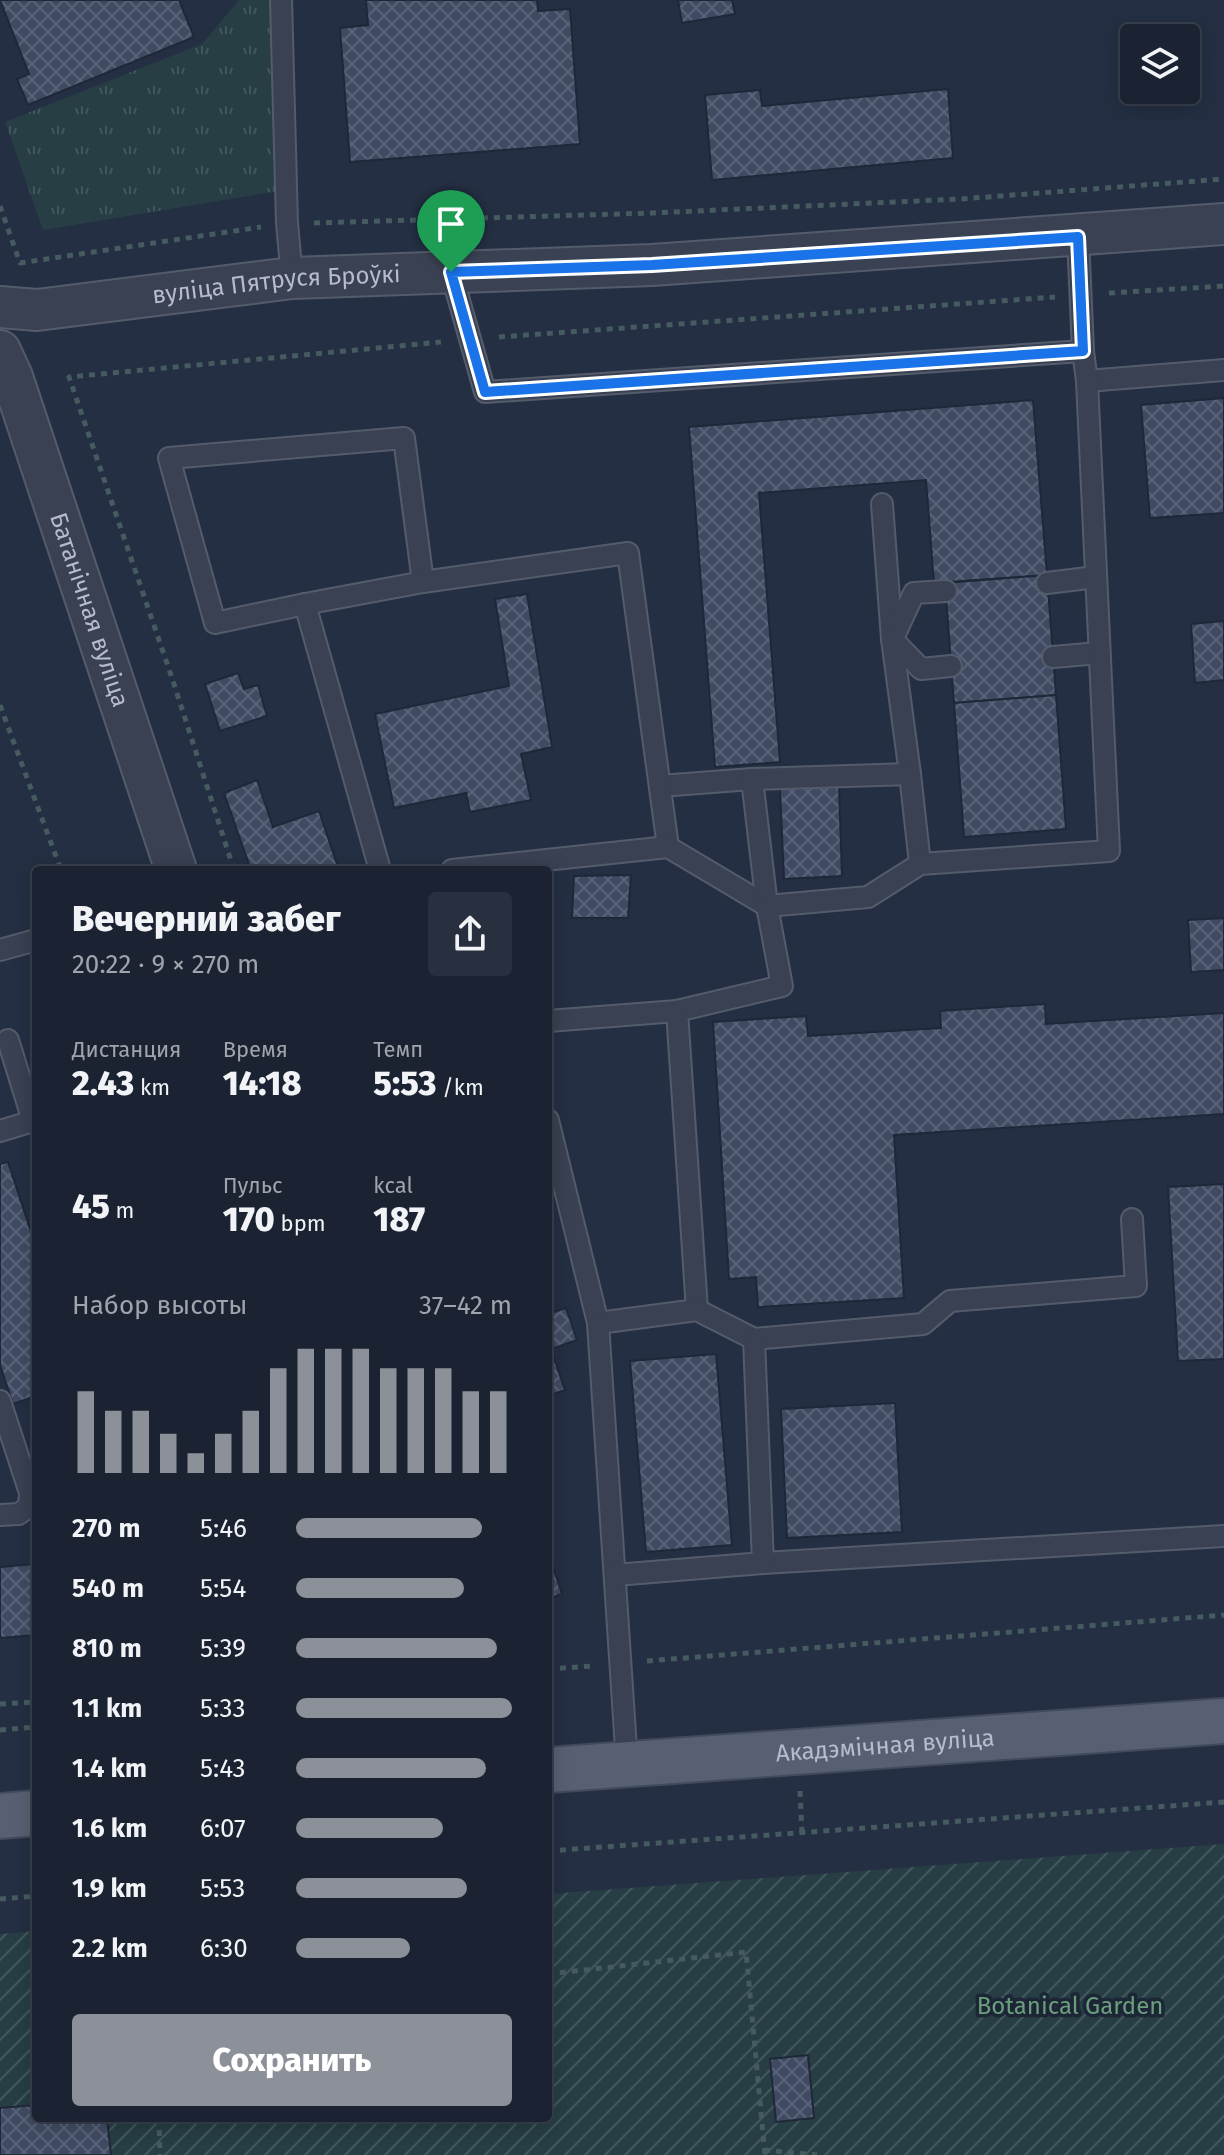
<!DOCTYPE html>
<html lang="ru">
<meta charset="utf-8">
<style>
body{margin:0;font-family:"Fira Sans",sans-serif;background:#282f3e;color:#f1f3f6;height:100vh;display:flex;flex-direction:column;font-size:30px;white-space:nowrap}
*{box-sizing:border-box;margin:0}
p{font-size:26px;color:#a0a4ac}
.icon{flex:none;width:44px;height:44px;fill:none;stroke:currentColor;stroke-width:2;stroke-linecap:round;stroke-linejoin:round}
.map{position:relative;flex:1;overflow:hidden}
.side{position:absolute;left:32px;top:866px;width:520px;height:1256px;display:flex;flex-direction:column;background:#1b2332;border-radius:8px;box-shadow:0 4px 20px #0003,0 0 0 2px #39404d}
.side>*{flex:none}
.controls{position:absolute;left:1120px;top:24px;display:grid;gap:16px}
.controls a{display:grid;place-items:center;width:80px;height:80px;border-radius:8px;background:#1b2332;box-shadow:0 4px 20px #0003,0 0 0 2px #39404d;font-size:40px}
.pin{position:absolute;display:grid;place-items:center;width:68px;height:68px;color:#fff;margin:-82px -34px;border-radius:50% 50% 50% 0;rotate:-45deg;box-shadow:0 0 8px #0007}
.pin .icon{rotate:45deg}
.round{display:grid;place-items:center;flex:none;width:84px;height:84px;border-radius:8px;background:#282f3e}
.headline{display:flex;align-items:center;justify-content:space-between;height:136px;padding:0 40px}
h1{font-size:36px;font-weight:800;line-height:60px}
.stats{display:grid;grid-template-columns:repeat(3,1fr);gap:12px;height:136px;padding:8px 40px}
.stats div{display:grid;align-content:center}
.stats b{font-size:34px;font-weight:800}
.stats small{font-size:22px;font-weight:400}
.stats p{font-size:22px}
.chart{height:224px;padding:16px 40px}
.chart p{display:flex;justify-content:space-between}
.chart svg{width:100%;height:144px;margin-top:8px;stroke:#8c9099;stroke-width:6}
.primary-button{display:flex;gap:16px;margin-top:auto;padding:16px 40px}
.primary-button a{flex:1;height:92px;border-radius:8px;background:#8c9099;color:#fff;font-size:32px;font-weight:800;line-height:92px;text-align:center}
ul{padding:0 40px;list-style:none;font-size:26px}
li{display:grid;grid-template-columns:128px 96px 1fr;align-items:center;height:60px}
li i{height:20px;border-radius:10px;background:#8c9099}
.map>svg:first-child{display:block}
.grass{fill:url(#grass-tufts)}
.garden{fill:url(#garden-furrows)}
.building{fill:url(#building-cross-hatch);stroke:#1f2839;stroke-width:2}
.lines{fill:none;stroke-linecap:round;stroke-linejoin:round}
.service-casing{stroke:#545c6c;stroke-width:24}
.minor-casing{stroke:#545c6c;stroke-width:44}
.primary-casing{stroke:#424a5b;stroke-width:48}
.path{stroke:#455b60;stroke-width:5;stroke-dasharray:6 6;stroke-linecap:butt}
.service{stroke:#394152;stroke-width:20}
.minor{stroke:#394152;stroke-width:40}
.primary{stroke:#576072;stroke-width:44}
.route-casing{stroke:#fff;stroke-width:16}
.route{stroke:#1a73e8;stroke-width:10}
.labels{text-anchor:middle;stroke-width:7;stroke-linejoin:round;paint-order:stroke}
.street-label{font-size:24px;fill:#b6bccc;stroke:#1d2637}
.park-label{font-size:24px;fill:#6b9f7c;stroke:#1d2637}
</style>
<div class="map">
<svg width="1224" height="2155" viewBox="0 0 1224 2155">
<defs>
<pattern id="grass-tufts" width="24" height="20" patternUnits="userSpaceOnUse" patternTransform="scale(2)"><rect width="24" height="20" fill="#263e44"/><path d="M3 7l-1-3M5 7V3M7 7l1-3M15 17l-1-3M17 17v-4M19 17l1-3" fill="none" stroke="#43585e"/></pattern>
<pattern id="garden-furrows" width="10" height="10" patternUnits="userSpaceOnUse" patternTransform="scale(2)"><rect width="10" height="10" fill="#263e44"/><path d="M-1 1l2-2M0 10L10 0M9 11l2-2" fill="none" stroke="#43585e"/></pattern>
<pattern id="building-cross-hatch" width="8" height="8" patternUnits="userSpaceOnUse" patternTransform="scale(2)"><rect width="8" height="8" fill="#404b63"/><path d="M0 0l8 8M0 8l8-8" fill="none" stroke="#596378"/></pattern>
</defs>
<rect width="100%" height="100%" fill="#242f43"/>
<path class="grass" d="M239,0h34l5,191 -235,39 -38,-108 197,-78z"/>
<path class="garden" d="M1224,1844v311h-1224v-221l36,-3v187h512v-224z"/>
<g class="building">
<path d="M0,0h179l15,37 -166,68 -11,-26 12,-5z"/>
<path d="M366,0h171l1,11 32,-2 10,135 -230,18 -10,-134 28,-3z"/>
<path d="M678,0h54l3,14 -53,9z"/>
<path d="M948,89l5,69 -241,22 -7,-85 55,-5 2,16z"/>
<path d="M1224,398v115l-74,5 -9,-113z"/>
<path d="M1033,400l14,175 -113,8 -8,-103 -167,13 21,269 -65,5 -26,-340z"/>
<path d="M1047,575l9,120 -102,8 -9,-120z"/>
<path d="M527,594l25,153 -31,7 10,46 -61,12 -4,-19 -72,15 -19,-94 134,-28 -14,-87z"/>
<path d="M1224,621v59l-29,3 -4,-59z"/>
<path d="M238,673l6,16 14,-4 9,31 -47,15 -15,-47z"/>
<path d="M1056,695l10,134 -102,8 -10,-134z"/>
<path d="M257,780l16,47 46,-16 20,59h-88l-27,-77z"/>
<path d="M839,787l3,89 -58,3 -4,-90z"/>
<path d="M631,875l-3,43h-56l2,-42z"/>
<path d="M1224,918v52l-33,2 -3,-52z"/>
<path d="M1045,1004l1,20 178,-11v101l-330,21 10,163 -146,9 -2,-30 -27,2 -16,-257 93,-6 2,20 133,-8 -1,-17z"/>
<path d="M8,1162l28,85v149l-23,8 -13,-39v-201z"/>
<path d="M1224,1184v175l-46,2 -10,-174z"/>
<path d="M566,1308l11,32 -26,9 14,41 -17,6v-82z"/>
<path d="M716,1354l16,191 -86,7 -16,-191z"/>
<path d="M895,1403l7,129 -115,6 -6,-129z"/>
<path d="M548,1552l14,42 -14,5z"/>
<path d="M36,1564v71l-36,3v-71z"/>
<path d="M808,2055l6,63 -38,4 -6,-63z"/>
<path d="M36,2105v13h71l4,37h-111v-47z"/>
</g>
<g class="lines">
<defs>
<g id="service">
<path d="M281,0l6,223 5,55"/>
<path d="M451,272l34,120 598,-41 -5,-114"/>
<path d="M1087,381l137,-11"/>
<path d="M882,504l10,135 18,135"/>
<path d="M1047,583l49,-6"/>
<path d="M305,604l-90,19 -46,-165 235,-20 19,144"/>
<path d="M894,636l20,-43 32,-2"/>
<path d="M892,639l29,30 30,-3"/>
<path d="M1053,657l46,-4"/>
<path d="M660,786l92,-7"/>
<path d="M380,870l-75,-266 118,-22 205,-29 40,294"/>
<path d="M452,870l216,-23 99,59"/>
<path d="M767,906l-15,-127 158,-5 10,90"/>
<path d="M0,950l36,-10"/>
<path d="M677,1011l105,-25 -15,-80 101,-9 52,-33 189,-13 -22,-470 -4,-30"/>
<path d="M548,1021l129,-10 20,299"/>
<path d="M8,1040l25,81h3"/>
<path d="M548,1120l50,203 99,-13 57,29 169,-15 27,-23 186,-15 -4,-67"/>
<path d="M0,1131l33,-10"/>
<path d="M598,1323l29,441"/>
<path d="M0,1401l30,92 -1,13 -10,8 -19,1"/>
<path d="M763,1563l461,-27"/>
<path d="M615,1575l148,-12 -9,-224"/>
</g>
<g id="minor">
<path id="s1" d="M0,307l37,3 255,-32 360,-13 572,-41"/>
<path id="s2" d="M0,351l12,26 164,493"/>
</g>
<g id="primary">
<path id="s3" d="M548,1770l676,-49"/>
<path d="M0,1816l36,-3"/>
</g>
</defs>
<use href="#service" class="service-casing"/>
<use href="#minor" class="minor-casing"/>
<use href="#primary" class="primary-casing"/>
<g class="path">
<path d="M0,206l20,57 241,-36"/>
<path d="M314,223l338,-10 309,-14 263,-20"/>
<path d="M1109,293l115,-7"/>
<path d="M499,337l556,-40"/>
<path d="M0,705l61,165"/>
<path d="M234,870l-62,-192 -103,-301 372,-35"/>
<path d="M647,1661l577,-46"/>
<path d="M548,1669l45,-3"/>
<path d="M0,1704l36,-2"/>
<path d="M0,1730l36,-3"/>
<path d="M800,1791l2,42"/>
<path d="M548,1851l676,-49"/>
<path d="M0,1899l36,-3"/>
<path d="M548,1974l198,-22 19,203"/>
<path d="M159,2118l1,37"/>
<path d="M764,2150l53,5"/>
</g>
<use href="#service" class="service"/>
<use href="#minor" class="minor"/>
<use href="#primary" class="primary"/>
</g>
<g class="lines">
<defs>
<path id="route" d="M1078,237l5,114 -598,41 -34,-120 201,-7z"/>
</defs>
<use href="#route" class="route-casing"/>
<use href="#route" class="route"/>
</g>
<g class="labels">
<g class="street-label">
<text dy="8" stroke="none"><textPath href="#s1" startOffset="278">вуліца Пятруся Броўкі</textPath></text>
<text dy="8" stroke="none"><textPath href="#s2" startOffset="274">Батанічная вуліца</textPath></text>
<text dy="8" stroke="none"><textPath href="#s3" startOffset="338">Акадэмічная вуліца</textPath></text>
</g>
<g class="park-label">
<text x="1070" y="2014">Botanical Garden</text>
</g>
</g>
</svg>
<div class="controls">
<a><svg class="icon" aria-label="layers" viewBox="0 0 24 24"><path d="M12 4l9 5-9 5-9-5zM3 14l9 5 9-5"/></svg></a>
</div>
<div class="pin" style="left:451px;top:272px;background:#1e9e55"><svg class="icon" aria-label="arrive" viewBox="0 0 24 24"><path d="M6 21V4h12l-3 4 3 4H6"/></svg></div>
<section class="side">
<div class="headline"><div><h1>Вечерний забег</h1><p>20:22 · 9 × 270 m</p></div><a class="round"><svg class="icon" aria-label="share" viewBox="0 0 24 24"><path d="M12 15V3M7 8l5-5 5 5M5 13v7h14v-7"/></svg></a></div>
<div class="stats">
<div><p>Дистанция</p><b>2.43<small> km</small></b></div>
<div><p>Время</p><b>14:18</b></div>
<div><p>Темп</p><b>5:53<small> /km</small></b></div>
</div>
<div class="stats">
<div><b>45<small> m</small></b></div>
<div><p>Пульс</p><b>170<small> bpm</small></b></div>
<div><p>kcal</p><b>187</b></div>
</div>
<div class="chart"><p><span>Набор высоты</span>37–42 m</p>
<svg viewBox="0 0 160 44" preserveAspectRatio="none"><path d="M5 44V19M15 44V25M25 44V25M35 44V32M45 44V38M55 44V32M65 44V25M75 44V12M85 44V6M95 44V6M105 44V6M115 44V12M125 44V12M135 44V12M145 44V19M155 44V19"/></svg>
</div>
<ul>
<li><b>270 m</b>5:46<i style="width:86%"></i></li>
<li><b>540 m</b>5:54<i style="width:78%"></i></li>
<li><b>810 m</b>5:39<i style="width:93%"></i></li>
<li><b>1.1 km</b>5:33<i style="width:100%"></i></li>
<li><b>1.4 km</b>5:43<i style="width:88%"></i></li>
<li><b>1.6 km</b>6:07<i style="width:68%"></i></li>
<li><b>1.9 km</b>5:53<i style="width:79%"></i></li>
<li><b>2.2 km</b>6:30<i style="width:53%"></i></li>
</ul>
<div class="primary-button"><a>Сохранить</a></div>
</section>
</div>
